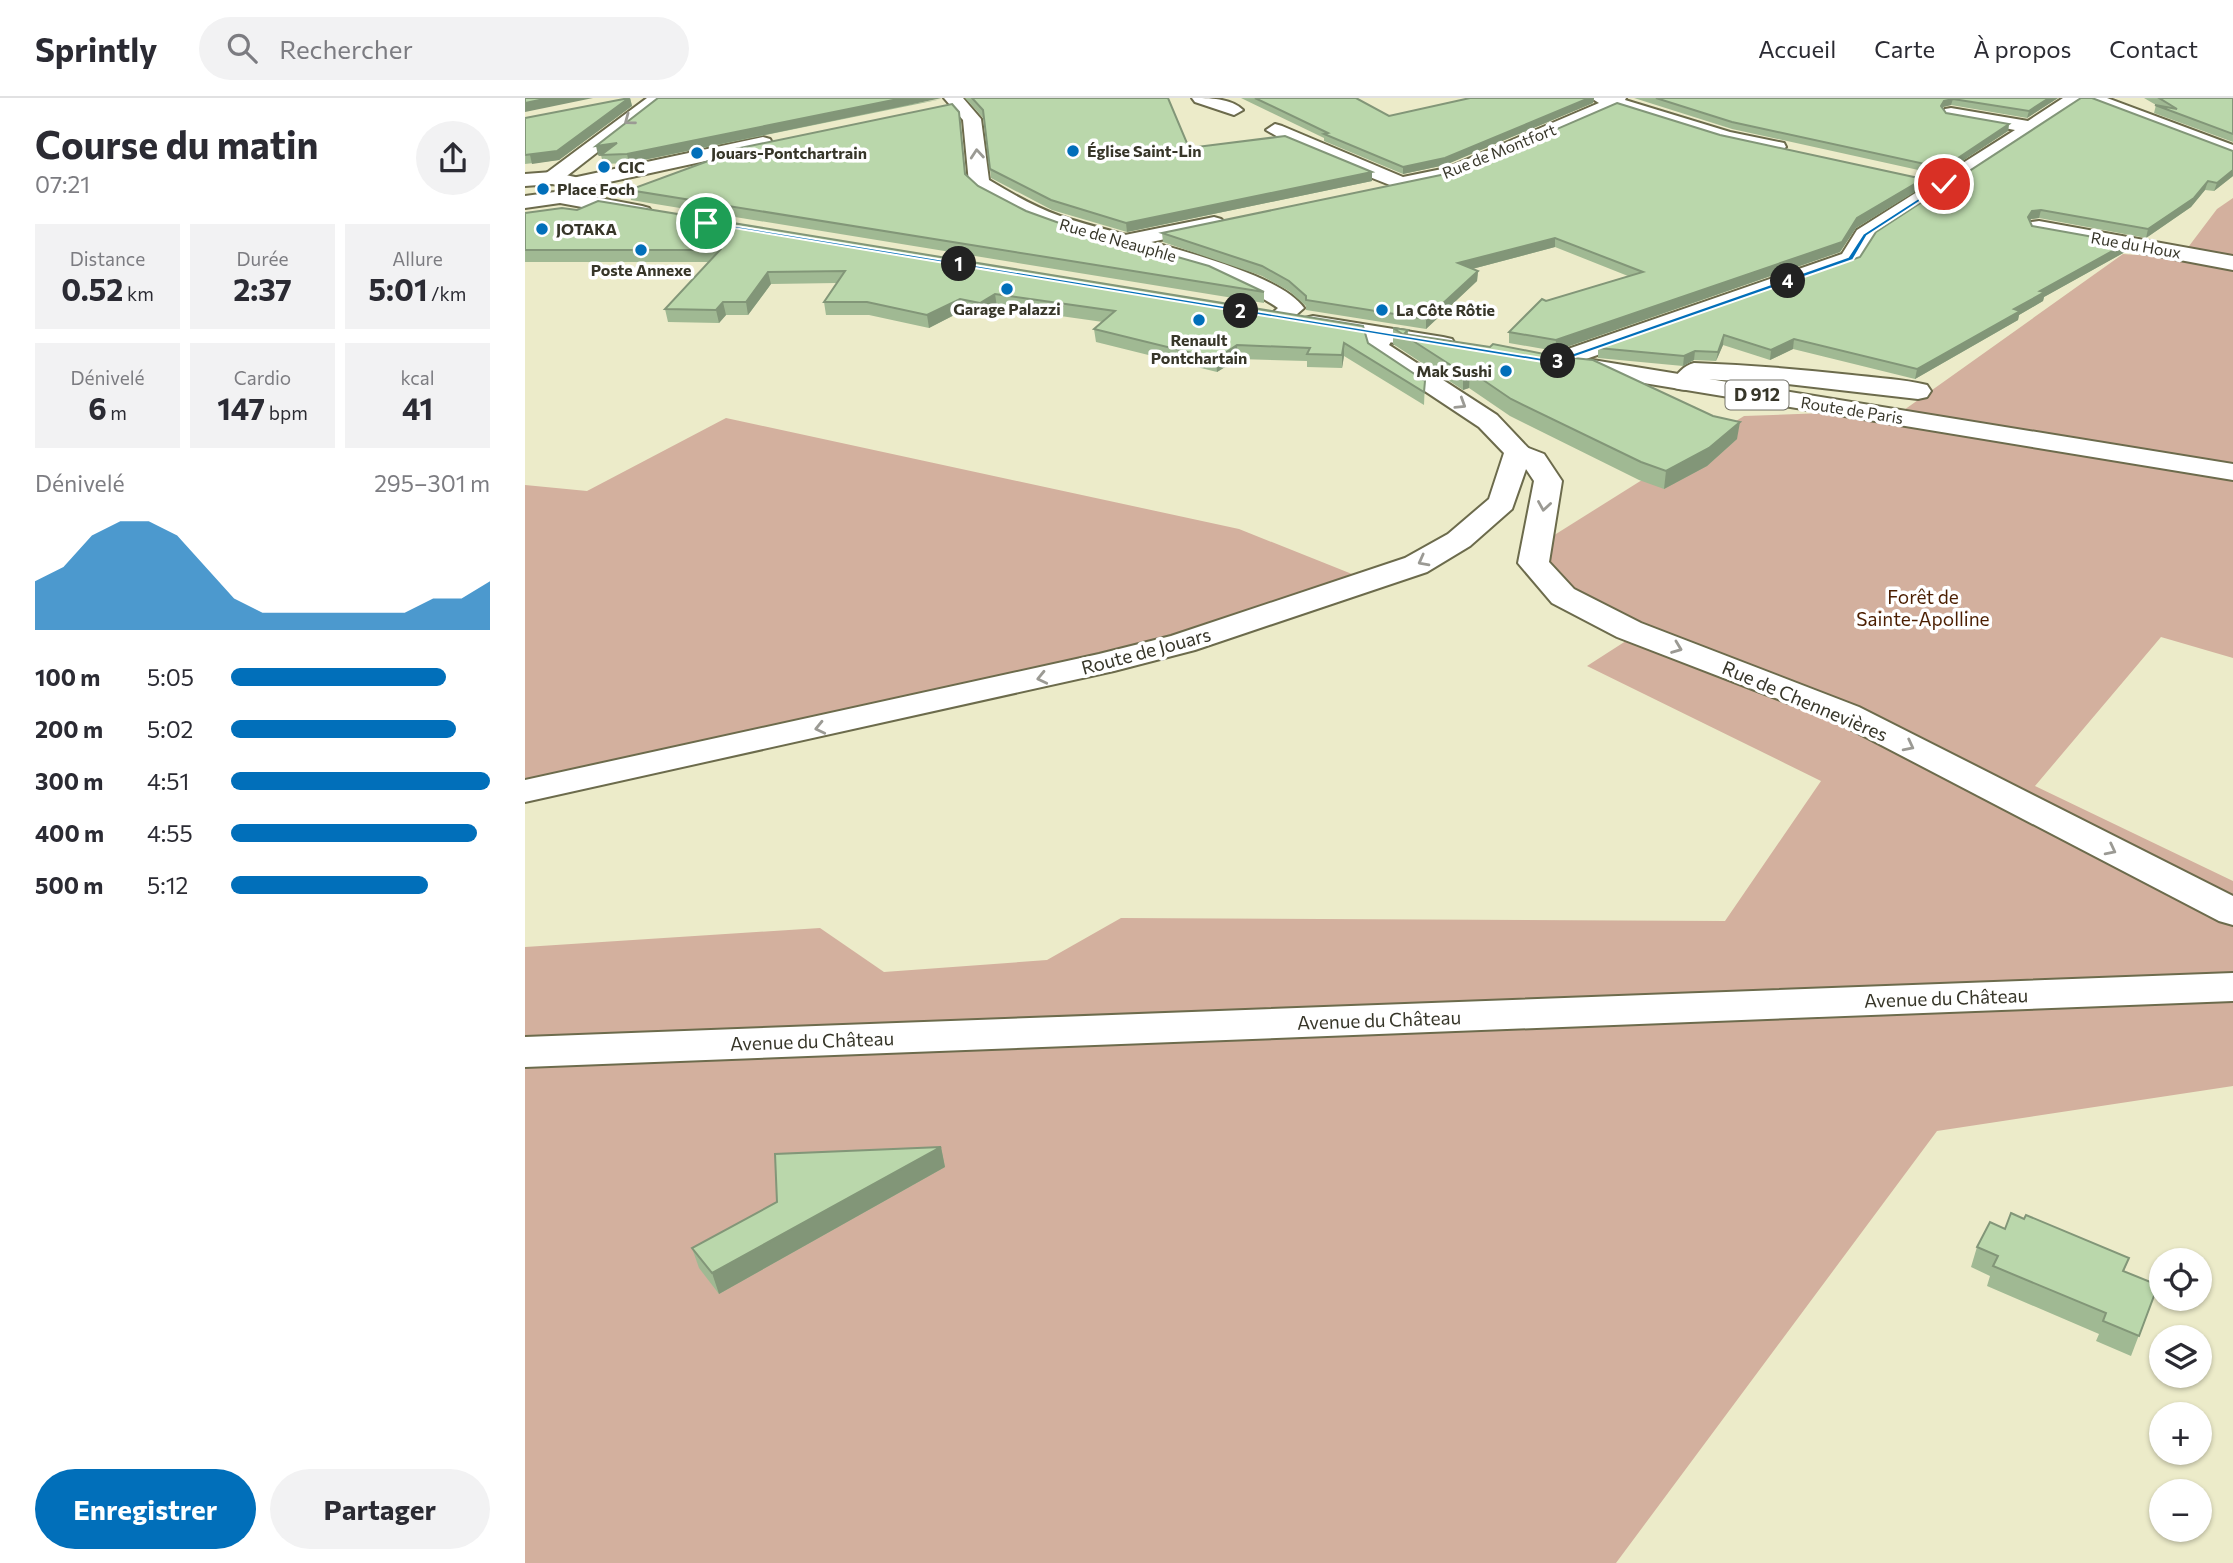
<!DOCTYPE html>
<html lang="fr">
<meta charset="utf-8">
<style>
body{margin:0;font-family:Commissioner,sans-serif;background:#f2f2f3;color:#2b2b33;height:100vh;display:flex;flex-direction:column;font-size:26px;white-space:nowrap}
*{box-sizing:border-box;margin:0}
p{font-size:23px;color:#7c7c81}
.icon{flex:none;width:38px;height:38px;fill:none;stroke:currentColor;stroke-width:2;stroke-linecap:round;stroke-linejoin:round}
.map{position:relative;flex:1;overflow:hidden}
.details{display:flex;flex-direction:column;background:#fff;width:525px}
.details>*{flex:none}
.tools{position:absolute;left:1624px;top:1150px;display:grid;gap:14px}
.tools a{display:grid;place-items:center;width:63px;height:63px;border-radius:50%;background:#fff;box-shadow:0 2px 5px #0004;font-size:35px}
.pin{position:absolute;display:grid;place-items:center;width:60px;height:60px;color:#fff;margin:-30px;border:4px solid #fff;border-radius:50%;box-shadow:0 2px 7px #0007}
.km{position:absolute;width:35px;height:35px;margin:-18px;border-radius:50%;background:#222;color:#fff;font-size:19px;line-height:35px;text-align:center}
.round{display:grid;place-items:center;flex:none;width:74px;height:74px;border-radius:37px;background:#f2f2f3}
.headline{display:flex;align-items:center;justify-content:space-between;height:119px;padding:0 35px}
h1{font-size:38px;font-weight:700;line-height:52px}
.metrics{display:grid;grid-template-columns:repeat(3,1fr);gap:10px;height:119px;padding:7px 35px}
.metrics div{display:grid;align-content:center;border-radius:0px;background:#f2f2f3;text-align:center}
.metrics b{font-size:30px;font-weight:700}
.metrics small{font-size:19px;font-weight:400}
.metrics p{font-size:19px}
.chart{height:196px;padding:14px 35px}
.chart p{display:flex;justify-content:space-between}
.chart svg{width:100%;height:126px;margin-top:7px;fill:#016fba;opacity:.7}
.button{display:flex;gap:14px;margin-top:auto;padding:14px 35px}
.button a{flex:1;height:80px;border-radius:42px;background:#016fba;color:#fff;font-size:28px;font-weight:700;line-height:80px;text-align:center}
.button a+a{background:#f2f2f3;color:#2b2b33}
ul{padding:0 35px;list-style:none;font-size:23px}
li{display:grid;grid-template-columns:112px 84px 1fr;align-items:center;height:52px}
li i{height:18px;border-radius:9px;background:#016fba}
header{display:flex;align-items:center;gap:42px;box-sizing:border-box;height:98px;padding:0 35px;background:#fff;border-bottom:2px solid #e1e1e2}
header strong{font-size:33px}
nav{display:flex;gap:38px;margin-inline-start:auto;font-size:24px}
.search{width:490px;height:63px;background:#f2f2f3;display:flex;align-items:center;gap:18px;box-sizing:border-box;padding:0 24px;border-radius:38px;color:#7c7c81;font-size:26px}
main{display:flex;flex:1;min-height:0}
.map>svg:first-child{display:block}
.green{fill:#d3b09e}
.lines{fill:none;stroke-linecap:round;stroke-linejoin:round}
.street-casing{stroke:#6c6b4c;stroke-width:4}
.secondary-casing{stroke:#6c6b4c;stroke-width:4}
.primary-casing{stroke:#6c6b4c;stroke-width:4}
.street{fill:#fff;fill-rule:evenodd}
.secondary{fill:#fff;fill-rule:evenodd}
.primary{fill:#fff;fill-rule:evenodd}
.wall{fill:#a0b993}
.shaded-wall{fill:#829678}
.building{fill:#bad7ab;stroke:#829678;stroke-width:2}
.oneway{stroke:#9b9a94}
.route{fill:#016fba;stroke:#fff;stroke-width:2}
.poi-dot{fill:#016fba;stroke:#fff;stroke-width:2.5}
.labels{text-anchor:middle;stroke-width:7;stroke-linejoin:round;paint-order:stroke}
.far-poi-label{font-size:16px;font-weight:bold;fill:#373629;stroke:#fff;text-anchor:start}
.far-street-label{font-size:16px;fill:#373629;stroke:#fff}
.shield{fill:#fff;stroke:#737269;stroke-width:2}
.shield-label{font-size:18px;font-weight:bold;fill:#373629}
.park-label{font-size:19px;fill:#4b1e01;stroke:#fff}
.street-label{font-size:19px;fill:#373629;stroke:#fff}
</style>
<header>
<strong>Sprintly</strong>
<div class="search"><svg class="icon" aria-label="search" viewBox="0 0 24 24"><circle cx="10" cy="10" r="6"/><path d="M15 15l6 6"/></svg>Rechercher</div>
<nav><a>Accueil</a><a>Carte</a><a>À propos</a><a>Contact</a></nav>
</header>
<main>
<section class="details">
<div class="headline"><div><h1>Course du matin</h1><p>07:21</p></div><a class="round"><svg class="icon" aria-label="share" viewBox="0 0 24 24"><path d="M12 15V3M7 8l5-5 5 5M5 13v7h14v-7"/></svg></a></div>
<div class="metrics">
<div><p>Distance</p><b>0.52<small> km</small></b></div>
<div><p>Durée</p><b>2:37</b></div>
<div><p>Allure</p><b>5:01<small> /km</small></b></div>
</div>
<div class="metrics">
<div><p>Dénivelé</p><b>6<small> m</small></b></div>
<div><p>Cardio</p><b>147<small> bpm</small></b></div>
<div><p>kcal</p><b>41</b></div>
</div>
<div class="chart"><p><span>Dénivelé</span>295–301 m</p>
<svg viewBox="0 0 160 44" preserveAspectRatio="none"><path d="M0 44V27L10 22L20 11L30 6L40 6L50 11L60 22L70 33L80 38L90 38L100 38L110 38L120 38L130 38L140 33L150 33L160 27V44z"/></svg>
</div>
<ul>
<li><b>100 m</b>5:05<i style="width:83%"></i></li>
<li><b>200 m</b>5:02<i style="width:87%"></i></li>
<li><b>300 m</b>4:51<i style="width:100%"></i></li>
<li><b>400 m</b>4:55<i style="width:95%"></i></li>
<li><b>500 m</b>5:12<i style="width:76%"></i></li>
</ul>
<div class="button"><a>Enregistrer</a><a>Partager</a></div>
</section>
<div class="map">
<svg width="1708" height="1465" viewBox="0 0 1708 1465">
<rect width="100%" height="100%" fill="#ecebc9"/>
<g class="green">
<path d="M1708,100v460l-72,-21 -126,149 198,95v205l-296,45 -321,432h-1091v-616l295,-19 64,44 163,-12 74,-42 604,3 96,-140 -234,-115 42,-27 -77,-61 -12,-34 204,-128 160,-6 219,-156 57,4 37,-49z"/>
<path d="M201,320l513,111 113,45 -188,66 -639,141v-296l62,6z"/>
</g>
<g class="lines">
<defs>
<g id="street">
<path d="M122,0h20l-108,84h-14l-3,-4 3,-4z"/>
<path d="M667,0c17,0 39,0 51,12l-9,5 -39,-13z"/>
<path d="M1066,0h35l-1,2 105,32 54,11 2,4 -9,6 -57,-12 -104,-32 -157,68 -59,12 -101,-40 -33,-19 9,-6 7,2 121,51 44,-9 152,-65z"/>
<path d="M1538,0h44l126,47v13l-150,-58 -210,139 -15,25 -295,103 -9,3 -9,-3 -4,-5 4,-5 297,-103 15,-24 158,-100 -70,-13 -3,-4 3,-4 6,-1 77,13z"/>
<path d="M238,39l7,2 2,4 -2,4 -193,42 -7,-2 -3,-4 3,-4 7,-2z"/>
<path d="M689,119l7,2 4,4 -4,4 -93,20 -8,-1 -3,-5 3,-5z"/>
<path d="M1514,123l194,35v14l-202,-38 -3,-5 3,-5z"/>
<path d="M1169,265c53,2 105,6 158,12 25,3 51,4 75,10l4,6 -4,6 -9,2 -139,-16 -78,-4c-8,10 -13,13 -26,9l-4,-5c7,-10 12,-17 23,-20z"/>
<path d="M993,346l26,10 18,27 -13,81 25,27 67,34 218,84 374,189v29l-14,-4 -384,-200 -218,-84 -65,-34 -34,-40 16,-82 -10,-15 -16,-8 -4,-6 4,-6z"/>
</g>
<g id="secondary">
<path d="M419,0h19l18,21 8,61c23,14 46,27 71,36 54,19 215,50 244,92l-16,14h-16l-4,-5 10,-9c-85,-58 -196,-54 -283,-107 -9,-5 -20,-10 -26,-18l-6,-63z"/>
<path d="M858,230l9,2 3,5 -6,10 108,70 35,37 -20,57 -42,37 -43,26 -232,78 -81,21 -589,131v-22l574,-126 72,-18 234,-78 43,-24 41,-35 15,-46 -25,-26 -110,-73 -5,-13 10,-11z"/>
<path d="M1708,875v28l-1708,66v-30z"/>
</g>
<g id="primary">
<path d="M27,74l32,7 5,7 -10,8 63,12 7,2 3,4 -3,4 -7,2 -82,-15 -35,5v-12l30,-4 9,-6 -12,-2 -27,2v-12z"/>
<path d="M788,218l130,21 9,2 3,5 -3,5 -9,2 -138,-23 -4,-5 4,-5z"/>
<path d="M1043,258l665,108v16l-674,-111 -4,-5 4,-5z"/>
</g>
</defs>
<use href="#street" class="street-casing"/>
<use href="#secondary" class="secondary-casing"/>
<use href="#primary" class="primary-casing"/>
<use href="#street" class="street"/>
<use href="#secondary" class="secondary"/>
<use href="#primary" class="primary"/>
</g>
<g class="wall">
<path d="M105,0l2,8 -73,54 -34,4v-46z"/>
<path d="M440,0h203l21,50 183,33 -245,51 -75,-22 -61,-32 -7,-59z"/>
<path d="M716,0h115l33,18 81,-18h124l-1,5 -148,62 -42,9 -79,-33v-3z"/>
<path d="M1109,0h424l-31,20 -76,-13 -8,2 -1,1 4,5 63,11 -1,7 -67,44 -209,-46z"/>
<path d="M1619,0h89v44l-79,-29 2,-8z"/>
<path d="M417,1l-313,64 -26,1 -2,-9h-3z"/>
<path d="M427,6l14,70 12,12 48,25 36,13 202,68v11l-633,-103 -2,-10 84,-30 -2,-6z"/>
<path d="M1195,37l203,44 -2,9 -65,40 -16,24 -285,99 -46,-8v-11l37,-31 82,-25 -73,-29 -83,22 6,2 -1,10 -51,48 -120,-19v-4l-17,-15 -27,-15 -99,-34 -1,-9z"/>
<path d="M1708,53v25l-19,15 -9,-1 -14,17 -45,31 -107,-20 -8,1 -1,2 2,5 95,17 -2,9 -81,45 -1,4 -24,14 -1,5 -103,59 -122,-30 -23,11 -47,-15 -7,16 -22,-1 -11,6 -85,-8v-10z"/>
<path d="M0,115l843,130 57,38 -1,24 -80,-49 -2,12 -35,-1v-6l-69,-2 -21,13 -121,-30 -2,-13 9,-7 -106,-15 -16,9 -19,-5 -33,17 -60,-13h-43l-2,-13 13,-19 -66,1 -23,31h-22l-7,8 -51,-1 -3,-13 44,-47h-184z"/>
<path d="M868,230l15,2v4l329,105 -30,27 -43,23 -25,-9 -129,-64 -41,-28 -6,2 -70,-46z"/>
<path d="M416,1049l4,20 -226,127 -20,-26 -7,-20z"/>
<path d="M1499,1121l105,39 -5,13 34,14 -27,71 -35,-15 3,-7 -112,-48 3,-10 -19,-9 6,-20 28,-18z"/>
</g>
<g class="shaded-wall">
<path d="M24,0h44l-68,14v-9z"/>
<path d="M105,0l2,8 -73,54 -27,4 -2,-9z"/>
<path d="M378,0h39l-313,65 -2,-9z"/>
<path d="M1063,0h6l-1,5 -148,62 -42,9v-7z"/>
<path d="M1524,0h9l-31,20 2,-7z"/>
<path d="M1428,1l-2,6 -8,2 -4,6 2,-7 3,-5z"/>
<path d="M1484,26l-1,7 -67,44 2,-7z"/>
<path d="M92,45l2,9 -21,3 -2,-9z"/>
<path d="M1708,72v6l-19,15 3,-8z"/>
<path d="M847,74v9l-245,51 -1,-9z"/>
<path d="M1398,81l-2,9 -65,40 -16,24 -285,99 1,-11 301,-122z"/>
<path d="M1683,83l-3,9 -14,17 -45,31 2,-9z"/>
<path d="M1516,112l-2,8 -8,1 -5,7 2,-9 4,-6z"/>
<path d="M1030,140v9l-98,26 1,-10z"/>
<path d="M1602,145l-2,9 -81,45 -1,4 -24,14 -1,5 -103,59 2,-10 97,-60 26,-18z"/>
<path d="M953,173l-1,10 -51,48v-10z"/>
<path d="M243,174l3,12 -23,31 -2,-13z"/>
<path d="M470,196l2,13 -16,9 -1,-13z"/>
<path d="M435,201l2,12 -33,17 -2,-13z"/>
<path d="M198,204l3,13 -7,8 -3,-13z"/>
<path d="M1199,237l-1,10 -7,16 2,-9z"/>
<path d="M1269,241l-1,10 -23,11 1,-10z"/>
<path d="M819,245v13l-2,12v-13z"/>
<path d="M712,247l1,14 -21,13 -1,-13z"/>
<path d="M1170,253l-1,9 -11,6 1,-10z"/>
<path d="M945,273l-1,17 -6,2v-17z"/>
<path d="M1215,324l-3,17 -30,27 -43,23 2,-18z"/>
<path d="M416,1049l4,20 -226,127 -7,-21z"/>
</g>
<g class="building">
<path d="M0,0h24l-24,5z"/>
<path d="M104,0l-72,53 -32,4v-37z"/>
<path d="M133,0h245l-276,56 -26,1 16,-12 -21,3z"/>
<path d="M447,0h196l21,50 96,-12 87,36 -246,51 -75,-23 -61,-31 -7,-59z"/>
<path d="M730,0h101l33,18 81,-18h119l-144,60 -42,9 -79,-33 4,-1z"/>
<path d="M1131,0h393l-20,13 -76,-12 -9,2 -3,5 5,7 63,11 -66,44 -211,-46z"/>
<path d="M1556,0h11l141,53v19l-16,13 -9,-2 -14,17 -46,31 -107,-19 -9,1 -4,6 4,9 95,17 -87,48 5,1 -31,17 6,2 -103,58 -123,-30 -23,11 -47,-15 -6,17 -23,-1 -11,5 -86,-8 262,-91 16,-25z"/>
<path d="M1634,0h74v36l-78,-29 22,4z"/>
<path d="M1092,5l103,32 203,44 -66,39 -15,24 -286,98 -47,-8 33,-33 4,2 97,-29 -88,-34 -97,25 20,8 -52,48 -120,-19v-4l-17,-15 -27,-15 -100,-33 298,-62z"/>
<path d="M427,6l7,8 6,62 13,12 48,25 36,13 147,42 55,26 -635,-102 101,-37 -19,1z"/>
<path d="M73,103l765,125 5,17 57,38 -1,11 -80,-49 -2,12 -35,-1 3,-6 -73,-3 -21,14 -122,-30 21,-18 -120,-17 -15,9 -20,-4 -33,16 -60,-13h-43l21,-31 -77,1 -22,30h-23l-7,8 -51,-1 55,-59h-195v-37l37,-5 15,2z"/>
<path d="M868,230l15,2 -4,4 86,13 3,-3 61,12 39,4 120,56 27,6 -31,26 -43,23 -25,-9 -130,-63 -41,-28 -7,2z"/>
<path d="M416,1049l-229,126 -20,-25 85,-46 -2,-48z"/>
<path d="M1486,1115l13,6 2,-4 103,43 -6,13 35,14 -19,51 -36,-15 3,-8 -113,-47 5,-10 -21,-9 13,-25 15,7z"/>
</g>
<defs><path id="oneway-chevron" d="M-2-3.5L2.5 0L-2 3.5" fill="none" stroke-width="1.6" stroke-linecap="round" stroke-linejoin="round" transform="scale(1.75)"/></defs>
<g class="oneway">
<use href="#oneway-chevron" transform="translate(104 22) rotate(143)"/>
<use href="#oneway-chevron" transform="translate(452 56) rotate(-95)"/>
<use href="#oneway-chevron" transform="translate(936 306) rotate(32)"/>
<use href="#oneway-chevron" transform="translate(1019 408) rotate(99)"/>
<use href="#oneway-chevron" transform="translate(898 463) rotate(152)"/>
<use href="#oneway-chevron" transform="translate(1152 550) rotate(21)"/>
<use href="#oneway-chevron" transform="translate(517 580) rotate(167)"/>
<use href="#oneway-chevron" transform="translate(295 630) rotate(167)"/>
<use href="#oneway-chevron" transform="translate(1384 648) rotate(27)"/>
<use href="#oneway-chevron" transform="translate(1586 752) rotate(27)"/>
</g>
<path class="route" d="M1417,85l5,1 -80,52 -14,24 -298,104 -852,-141 3,-2 848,139 294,-103 15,-23z"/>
<g class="poi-dot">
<circle cx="548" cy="53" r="7"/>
<circle cx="172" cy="55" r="7"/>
<circle cx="79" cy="69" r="7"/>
<circle cx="18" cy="91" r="7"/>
<circle cx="17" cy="131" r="7"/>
<circle cx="116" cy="152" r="7"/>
<circle cx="482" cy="191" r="7"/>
<circle cx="857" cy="212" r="7"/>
<circle cx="674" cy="222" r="7"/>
<circle cx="981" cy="273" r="7"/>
</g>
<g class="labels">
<g class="far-poi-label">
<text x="562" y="59">Église Saint-Lin</text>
<text x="186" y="61">Jouars-Pontchartrain</text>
<text x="93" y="75">CIC</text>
<text x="32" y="97">Place Foch</text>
<text x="31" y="137">JOTAKA</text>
<text x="116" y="178" text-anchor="middle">Poste Annexe</text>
<text x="482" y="217" text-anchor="middle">Garage Palazzi</text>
<text x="871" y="218">La Côte Rôtie</text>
<text x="674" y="248" text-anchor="middle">Renault<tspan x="674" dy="18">Pontchartain</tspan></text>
<text x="967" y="279" text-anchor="end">Mak Sushi</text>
</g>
<g class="far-street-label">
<text transform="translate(974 53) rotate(-22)" y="6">Rue de Montfort</text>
<text transform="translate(593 142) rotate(16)" y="6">Rue de Neauphle</text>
<text transform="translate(1611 147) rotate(10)" y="6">Rue du Houx</text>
<text transform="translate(1327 312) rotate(9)" y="6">Route de Paris</text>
</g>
<rect class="shield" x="1200.5" y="282.5" width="63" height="29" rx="5"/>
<g class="shield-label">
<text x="1232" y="303">D 912</text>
</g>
<g class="park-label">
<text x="1398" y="506">Forêt de<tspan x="1398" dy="22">Sainte-Apolline</tspan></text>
</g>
<g class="street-label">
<text transform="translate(621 553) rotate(-15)" y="7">Route de Jouars</text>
<text transform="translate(1280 603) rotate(23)" y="7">Rue de Chennevières</text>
<text transform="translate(1421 900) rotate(-2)" y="7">Avenue du Château</text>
<text transform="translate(854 922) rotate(-2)" y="7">Avenue du Château</text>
<text transform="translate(287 943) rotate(-2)" y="7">Avenue du Château</text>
</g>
</g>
</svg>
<div class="tools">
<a><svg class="icon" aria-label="locate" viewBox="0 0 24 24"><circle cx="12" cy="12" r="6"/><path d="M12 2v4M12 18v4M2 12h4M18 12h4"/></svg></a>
<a><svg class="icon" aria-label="layers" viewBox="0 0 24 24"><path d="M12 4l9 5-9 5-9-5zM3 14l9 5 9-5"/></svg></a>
<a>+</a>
<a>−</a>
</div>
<div class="pin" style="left:181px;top:125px;background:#1e9e55"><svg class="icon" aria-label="arrive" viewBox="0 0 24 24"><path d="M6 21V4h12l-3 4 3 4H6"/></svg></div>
<div class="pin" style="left:1419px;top:86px;background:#d93025"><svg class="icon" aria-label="check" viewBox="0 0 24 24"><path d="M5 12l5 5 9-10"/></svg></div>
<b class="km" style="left:434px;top:166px">1</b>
<b class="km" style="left:716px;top:213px">2</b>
<b class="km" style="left:1033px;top:263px">3</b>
<b class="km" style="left:1263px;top:183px">4</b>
</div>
</main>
